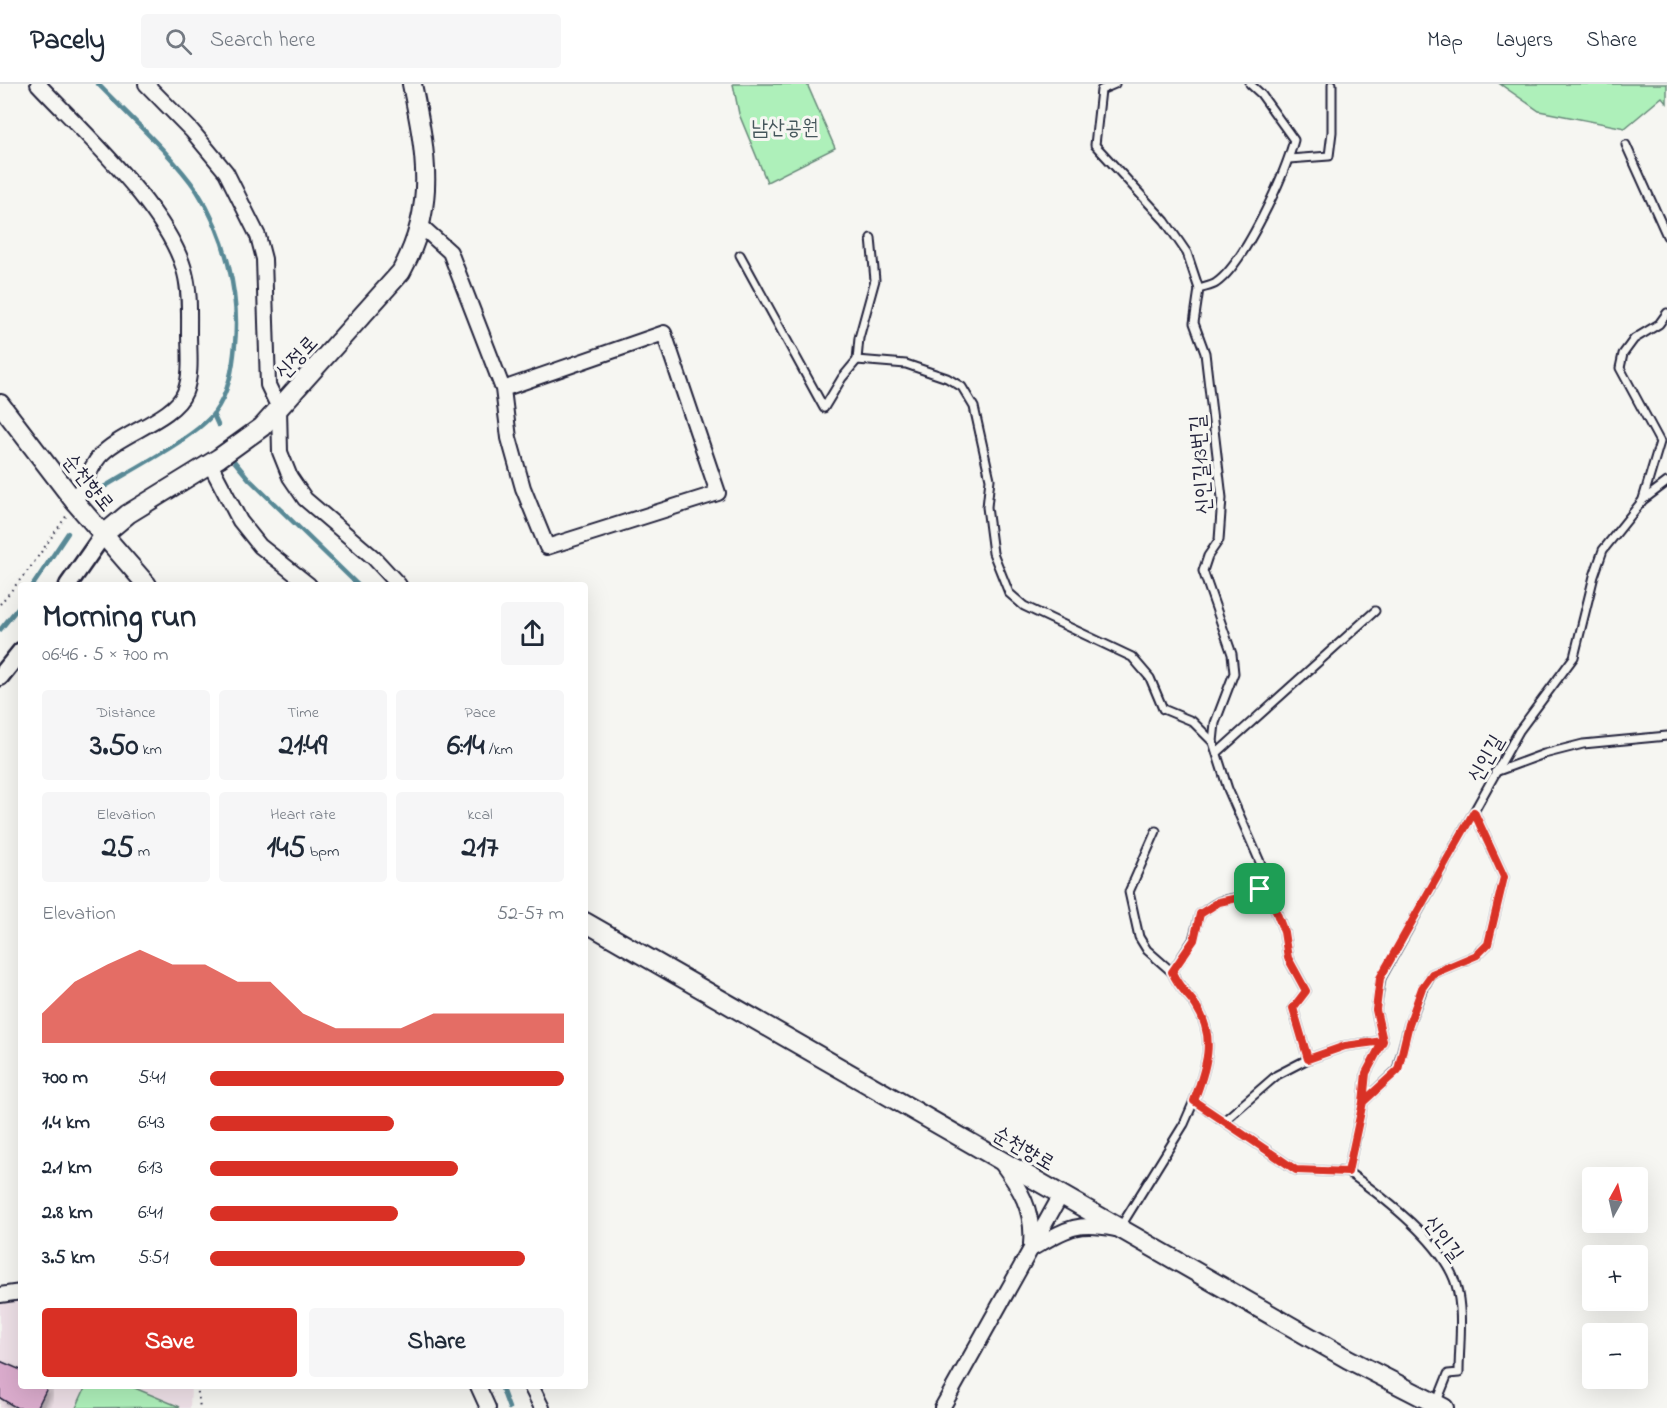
<!DOCTYPE html>
<meta charset="utf-8">
<style>
body{margin:0;font-family:"Indie Flower","Poor Story",sans-serif;background:#f6f6f7;color:#1f2937;height:100vh;display:flex;flex-direction:column;font-size:22px;white-space:nowrap}
*{box-sizing:border-box;margin:0}
p{font-size:20px;color:#747a83}
.icon{flex:none;width:33px;height:33px;fill:none;stroke:currentColor;stroke-width:2;stroke-linecap:round;stroke-linejoin:round}
.map{position:relative;flex:1;overflow:hidden}
.sheet{position:absolute;left:18px;top:498px;width:570px;height:807px;display:flex;flex-direction:column;background:#fff;border-radius:6px;box-shadow:0 6px 24px #0002}
.sheet>*{flex:none}
.needle{width:39px;rotate:8deg}
.fabs{position:absolute;left:1582px;top:1083px;display:grid;gap:12px}
.fabs a{display:grid;place-items:center;width:66px;height:66px;border-radius:6px;background:#fff;box-shadow:0 6px 24px #0002;font-size:30px}
.pin{position:absolute;display:grid;place-items:center;width:51px;height:51px;color:#fff;margin:-26px;border-radius:12px;box-shadow:0 3px 9px #0006}
.round{display:grid;place-items:center;flex:none;width:63px;height:63px;border-radius:6px;background:#f6f6f7}
.headline{display:flex;align-items:center;justify-content:space-between;height:102px;padding:0 24px}
h1{font-size:33px;font-weight:700;line-height:45px}
.figures{display:grid;grid-template-columns:repeat(3,1fr);gap:9px;height:102px;padding:6px 24px}
.figures div{display:grid;align-content:center;border-radius:6px;background:#f6f6f7;text-align:center}
.figures b{font-size:30px;font-weight:700}
.figures small{font-size:16px;font-weight:400}
.figures p{font-size:16px}
.chart{height:168px;padding:12px 24px}
.chart p{display:flex;justify-content:space-between}
.chart svg{width:100%;height:108px;margin-top:6px;fill:#d93025;opacity:.7}
.action{display:flex;gap:12px;margin-top:auto;padding:12px 24px}
.action a{flex:1;height:69px;border-radius:6px;background:#d93025;color:#fff;font-size:24px;font-weight:700;line-height:69px;text-align:center}
.action a+a{background:#f6f6f7;color:#1f2937}
ul{padding:0 24px;list-style:none;font-size:20px}
li{display:grid;grid-template-columns:96px 72px 1fr;align-items:center;height:45px}
li i{height:15px;border-radius:8px;background:#d93025}
header{display:flex;align-items:center;gap:36px;box-sizing:border-box;height:84px;padding:0 30px;background:#fff;border-bottom:2px solid #e0e1e3}
header strong{font-size:28px}
nav{display:flex;gap:33px;margin-inline-start:auto;font-size:21px}
.search{width:420px;height:54px;background:#f6f6f7;display:flex;align-items:center;gap:15px;box-sizing:border-box;padding:0 21px;border-radius:6px;color:#747a83;font-size:22px}
.map>svg:first-child{display:block}
.built{fill:#eee0e7}
.green{fill:#aef0ba;stroke:#68897a;stroke-width:1.5}
.lines{fill:none;stroke-linecap:round;stroke-linejoin:round}
.stream{stroke:#588996;stroke-width:4.5}
.building{fill:#dbaccd;stroke:#22223b;stroke-width:1.5;filter:url(#shadow)}
.service-casing{stroke:#22223b;stroke-width:11}
.minor-casing{stroke:#22223b;stroke-width:18}
.tertiary-casing{stroke:#22223b;stroke-width:21}
.secondary-casing{stroke:#22223b;stroke-width:22}
.path{stroke:#22223b;stroke-width:2;stroke-dasharray:1.5 4.5;stroke-linecap:butt}
.service{stroke:#f6f6f2;stroke-width:7}
.minor{stroke:#f6f6f2;stroke-width:14}
.tertiary{stroke:#f6f6f2;stroke-width:16}
.secondary{stroke:#f6f6f2;stroke-width:18}
.route-casing{stroke:#fff;stroke-width:12}
.route{stroke:#d93025;stroke-width:8}
.labels{text-anchor:middle;stroke-width:6;stroke-linejoin:round;paint-order:stroke}
.park-label{font-size:21px;fill:#45565b;stroke:#f6f6f2}
.street-label{font-size:21px;fill:#22223b;stroke:#f6f6f2}
</style>
<header>
<strong>Pacely</strong>
<div class="search"><svg class="icon" aria-label="search" viewBox="0 0 24 24"><circle cx="10" cy="10" r="6"/><path d="M15 15l6 6"/></svg>Search here</div>
<nav><a>Map</a><a>Layers</a><a>Share</a></nav>
</header>
<div class="map">
<svg width="1667" height="1324" viewBox="0 0 1667 1324">
<defs>
<filter id="shadow"><feDropShadow dx="5" dy="5" stdDeviation="3" flood-color="#0004"/></filter>
</defs>
<rect width="100%" height="100%" fill="#f6f6f2"/>
<filter id="ink" filterUnits="userSpaceOnUse"><feTurbulence type="fractalNoise" baseFrequency=".0167" numOctaves="2"/><feDisplacementMap in="SourceGraphic" scale="12" xChannelSelector="R" yChannelSelector="G"/><feConvolveMatrix kernelMatrix="1 2 1 2 8 2 1 2 1" color-interpolation-filters="sRGB"/></filter>
<g filter="url(#ink)">
<path class="built" d="M21,1216v86h170l-1,22h-190v-105z"/>
<g class="green">
<path d="M733,0h74l28,64 -68,34 -28,-68z"/>
<path d="M1500,0h167v19l-5,-6 -37,31 -86,-17z"/>
<path d="M86,1302h44l50,21 -104,1z"/>
</g>
<g class="lines">
<g class="stream">
<path d="M213,330l5,11"/>
<path d="M234,377l15,18 109,106"/>
<path d="M97,412l7,-9c27,-17 93,-51 110,-74 15,-20 19,-46 21,-69 5,-51 -10,-110 -38,-153 -24,-35 -69,-76 -99,-107"/>
<path d="M33,501l35,-52"/>
<path d="M0,546l21,-26"/>
<path d="M501,1302l8,22"/>
</g>
</g>
<path class="building" d="M0,1277l21,9v16h27l-11,22h-20l-17,-10z"/>
<g class="lines">
<defs>
<g id="service">
<path d="M1115,0l-14,6 -6,55 70,76 22,32 12,36"/>
<path d="M1250,0l11,10 33,46c-9,34 -49,123 -78,143 -4,3 -12,4 -17,6l-5,34 11,30 17,145 -3,42 -11,16 -5,15 29,83 2,19 -19,50 -2,19 15,47 39,89c-11,19 -26,18 -46,23 -7,2 -14,9 -21,13l-7,26 -21,32c8,18 15,20 24,34 21,32 10,62 -2,95l102,69 52,2"/>
<path d="M1626,61l41,91"/>
<path d="M1289,75l40,-3 3,-24v-48"/>
<path d="M871,154l4,42 -16,58 -2,22 49,4 41,14 15,9 12,20 16,72 -3,28 6,46 16,40 15,13 108,51 18,21 13,31 29,12 21,21"/>
<path d="M740,171l84,153 18,-30 15,-18"/>
<path d="M1643,415l17,-57 -40,-74 3,-14 11,-15 25,-15 8,-11"/>
<path d="M1217,669l158,-142"/>
<path d="M1495,688l49,-18 39,-10 84,-8"/>
<path d="M1156,747l-27,61 10,45 8,13 25,22"/>
<path d="M1260,805l14,17 10,26 4,26 18,33 -13,17 15,51 37,-13 38,-5"/>
<path d="M1363,1018l34,-32 12,-46 14,-36 9,-14 45,-19 11,-11 16,-67 -30,-65"/>
<path d="M1224,1037l53,-46 31,-16"/>
<path d="M1121,1142l63,-102 10,-23"/>
<path d="M1436,1320l12,-30 11,-1c0,-28 5,-61 -3,-88 -12,-42 -73,-88 -108,-113l15,-70 3,-29 17,-32 -7,-31 5,-32 138,-247 55,-74 20,-81 9,-26 40,-50 24,-18"/>
</g>
<g id="minor">
<path d="M38,0c45,48 132,127 147,189 5,19 4,40 4,60 0,18 3,41 -4,59 -11,28 -66,41 -86,65 -10,12 -16,31 -24,45"/>
<path d="M146,0l46,47 34,41 32,64 6,23 4,126 11,23 1,44 10,25 15,22 69,59 25,27"/>
<path d="M421,142l29,26 53,137 6,49 14,50 24,59 171,-54 -54,-160 -161,56"/>
<path d="M210,380l30,57 20,25 49,39"/>
<path d="M1000,1077c20,27 34,49 31,83"/>
<path d="M1033,1164c33,-19 43,-27 82,-19"/>
<path d="M0,1211l21,-3"/>
<path d="M478,1302l10,22"/>
<path d="M531,1302l11,22"/>
<path d="M942,1324l119,-213"/>
</g>
<g id="tertiary">
<path d="M68,501l35,-50"/>
<path d="M0,593l21,-26"/>
</g>
<g id="secondary">
<path d="M0,320l75,98 72,83"/>
<path d="M103,451l25,-21 91,-56 43,-31 139,-155c36,-65 25,-119 11,-188"/>
<path d="M585,838l763,437 96,49"/>
</g>
</defs>
<use href="#service" class="service-casing"/>
<use href="#minor" class="minor-casing"/>
<use href="#tertiary" class="tertiary-casing"/>
<use href="#secondary" class="secondary-casing"/>
<g class="path">
<path d="M0,520l30,-36 37,-53"/>
<path d="M197,1302l3,22"/>
</g>
<use href="#service" class="service"/>
<use href="#minor" class="minor"/>
<use href="#tertiary" class="tertiary"/>
<use href="#secondary" class="secondary"/>
</g>
</g>
<g class="lines" filter="url(#ink)">
<defs>
<path id="route" d="M1260,805l-13,7 -28,6 -19,12 -6,26 -22,32c8,18 15,20 24,34 21,32 10,62 -2,95l102,69 52,2 15,-70 3,-29 17,-32 -7,-31 4,-32 94,-166 30,65 -16,67 -11,11 -45,19 -10,14 -13,36 -11,46 -35,32 3,-29 17,-32 -38,5 -37,13 -15,-51 13,-17 -18,-33 -4,-26 -10,-26 -14,-17"/>
</defs>
<use href="#route" class="route-casing"/>
<use href="#route" class="route"/>
</g>
<g class="labels">
<g class="park-label">
<text x="785" y="50">남산공원</text>
</g>
<g class="street-label">
<text transform="translate(296 273) rotate(-47)" y="7">신정로</text>
<text transform="translate(1200 381) rotate(-94)" y="7">신인길13번길</text>
<text transform="translate(89 398) rotate(51)" y="7">순천향로</text>
<text transform="translate(1485 674) rotate(-60)" y="7">신인길</text>
<text transform="translate(1024 1064) rotate(30)" y="7">순천향로</text>
<text transform="translate(1444 1154) rotate(53)" y="7">신인길</text>
</g>
</g>
</svg>
<div class="fabs">
<a><svg class="needle" viewBox="-14 -14 28 28"><path d="M0-13l5 13h-10z" fill="#e53935"/><path d="M0 13l5-13h-10z" fill="#747a83"/></svg></a>
<a>+</a>
<a>−</a>
</div>
<div class="pin" style="left:1260px;top:805px;background:#1e9e55"><svg class="icon" aria-label="arrive" viewBox="0 0 24 24"><path d="M6 21V4h12l-3 4 3 4H6"/></svg></div>
<section class="sheet">
<div class="headline"><div><h1>Morning run</h1><p>06:46 · 5 × 700 m</p></div><a class="round"><svg class="icon" aria-label="share" viewBox="0 0 24 24"><path d="M12 15V3M7 8l5-5 5 5M5 13v7h14v-7"/></svg></a></div>
<div class="figures">
<div><p>Distance</p><b>3.50<small> km</small></b></div>
<div><p>Time</p><b>21:49</b></div>
<div><p>Pace</p><b>6:14<small> /km</small></b></div>
</div>
<div class="figures">
<div><p>Elevation</p><b>25<small> m</small></b></div>
<div><p>Heart rate</p><b>145<small> bpm</small></b></div>
<div><p>kcal</p><b>217</b></div>
</div>
<div class="chart"><p><span>Elevation</span>52–57 m</p>
<svg viewBox="0 0 160 44" preserveAspectRatio="none"><path d="M0 44V32L10 19L20 12L30 6L40 12L50 12L60 19L70 19L80 32L90 38L100 38L110 38L120 32L130 32L140 32L150 32L160 32V44z"/></svg>
</div>
<ul>
<li><b>700 m</b>5:41<i style="width:100%"></i></li>
<li><b>1.4 km</b>6:43<i style="width:52%"></i></li>
<li><b>2.1 km</b>6:13<i style="width:70%"></i></li>
<li><b>2.8 km</b>6:41<i style="width:53%"></i></li>
<li><b>3.5 km</b>5:51<i style="width:89%"></i></li>
</ul>
<div class="action"><a>Save</a><a>Share</a></div>
</section>
</div>
